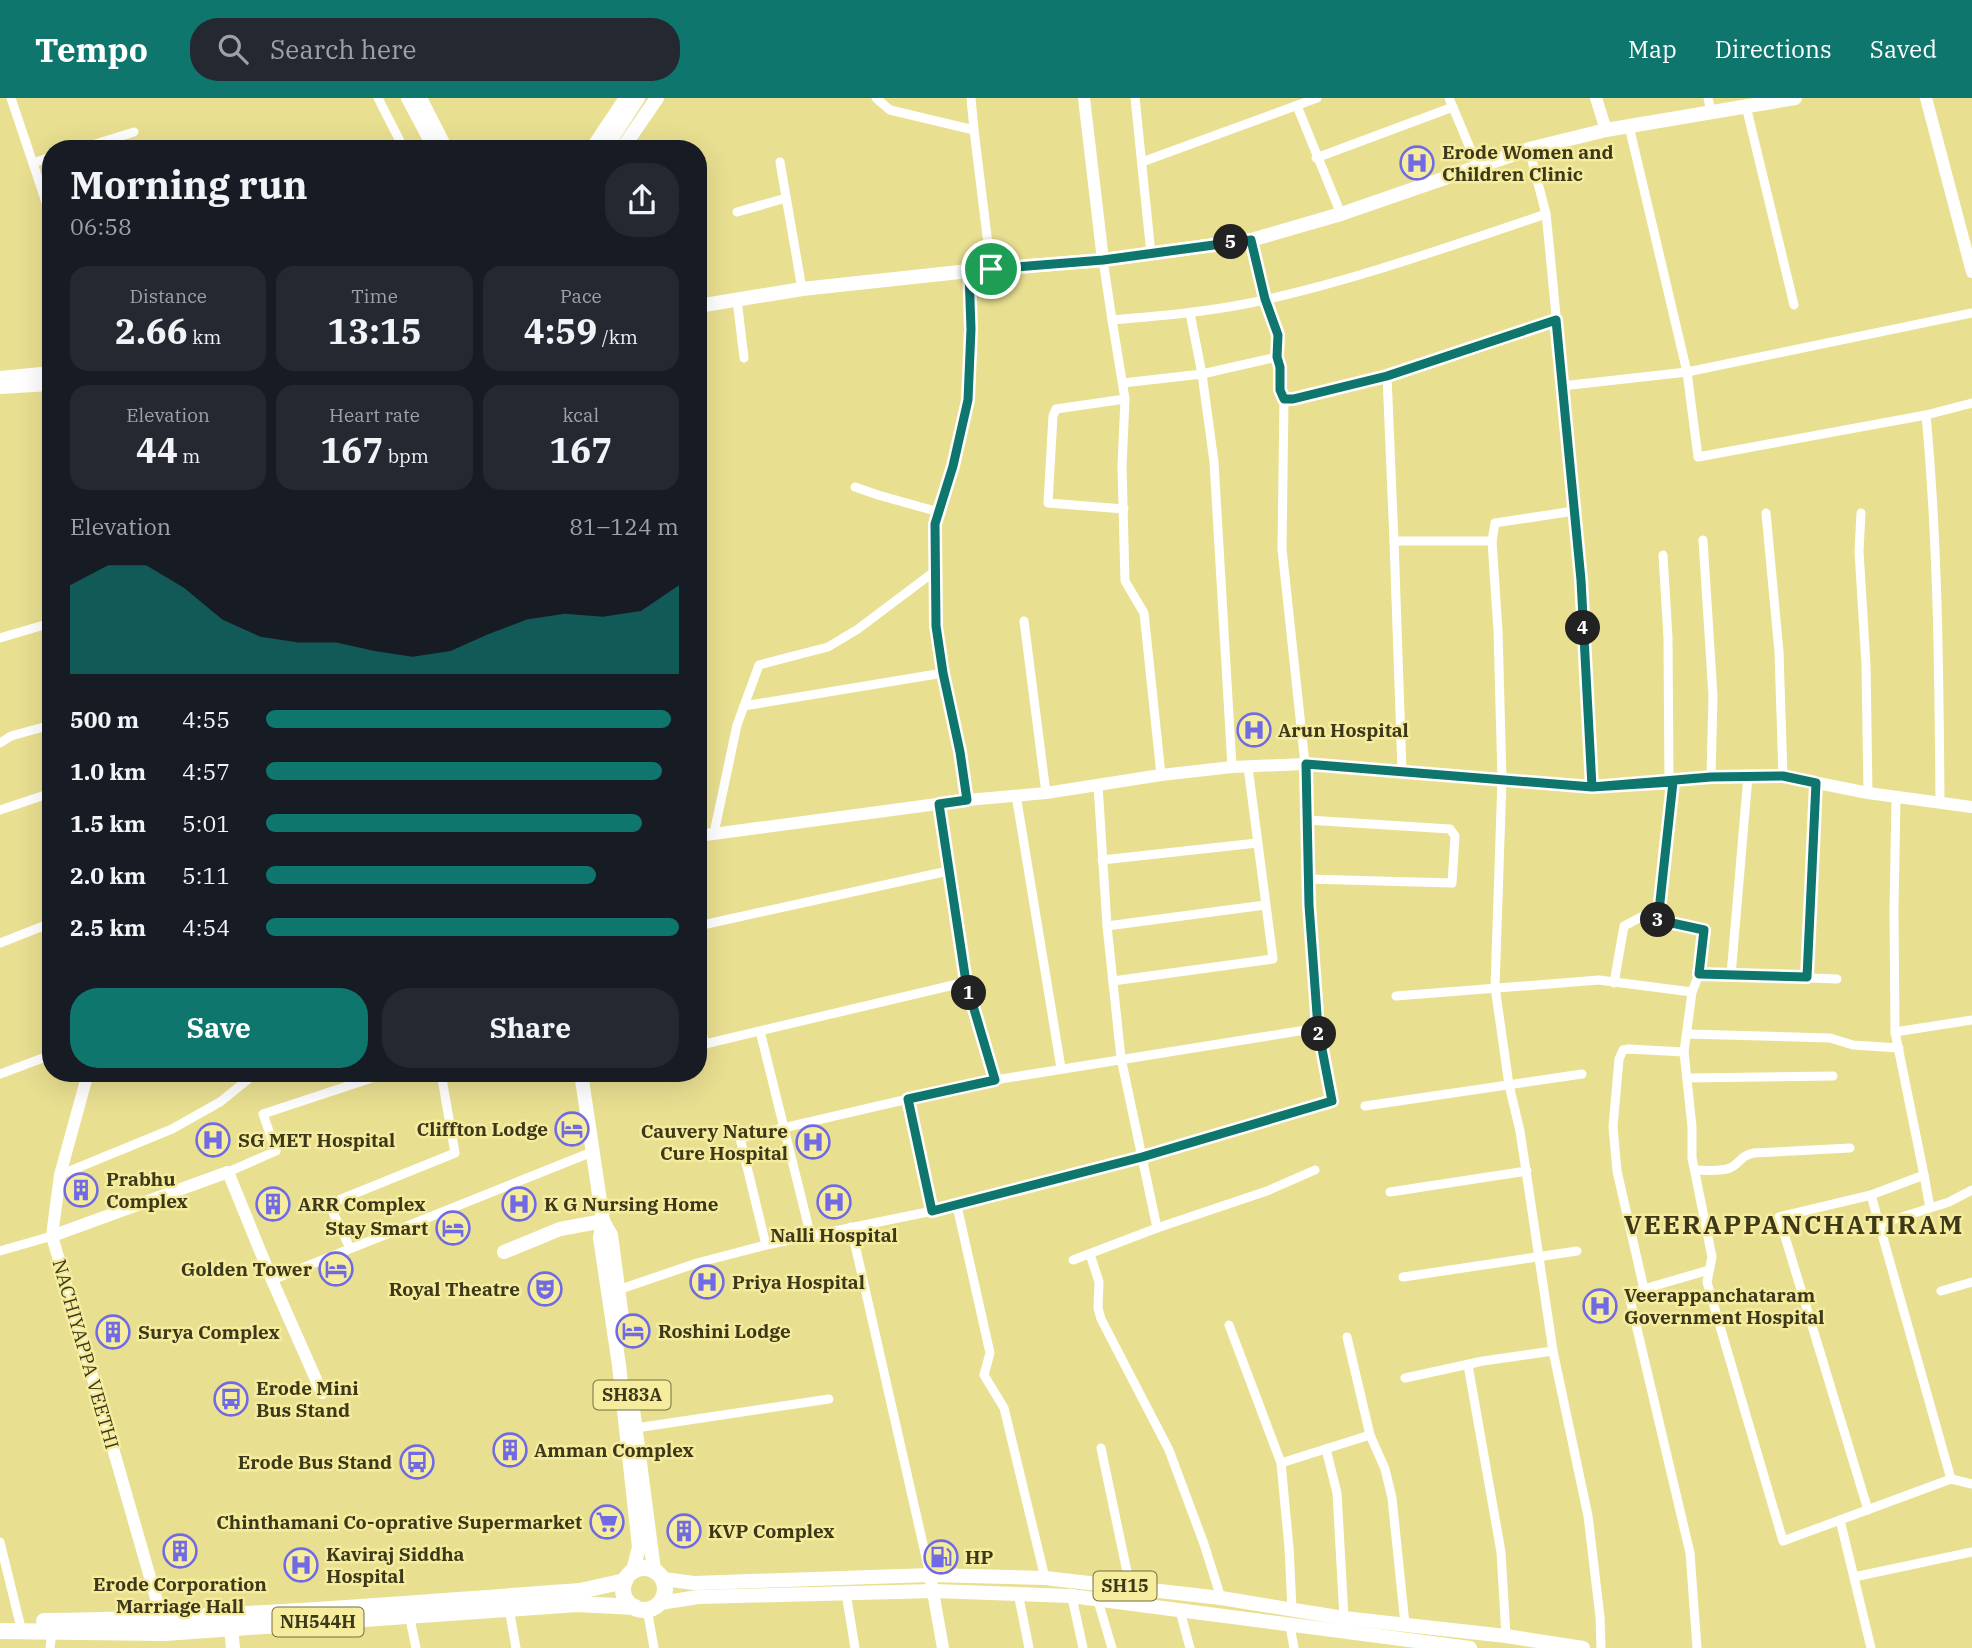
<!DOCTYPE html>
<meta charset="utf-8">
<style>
body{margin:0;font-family:"IBM Plex Serif",serif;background:#242831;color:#f1f3f6;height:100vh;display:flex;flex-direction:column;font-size:26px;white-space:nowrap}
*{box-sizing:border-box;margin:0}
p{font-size:23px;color:#9ea1a6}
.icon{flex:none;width:38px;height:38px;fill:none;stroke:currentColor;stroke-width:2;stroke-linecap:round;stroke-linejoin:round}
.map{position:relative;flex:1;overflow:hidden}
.side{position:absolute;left:42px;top:42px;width:665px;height:942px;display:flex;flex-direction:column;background:#171b24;border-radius:28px;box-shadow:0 7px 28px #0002}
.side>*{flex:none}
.pin{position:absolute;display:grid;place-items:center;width:60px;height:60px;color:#fff;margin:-30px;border:4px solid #fff;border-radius:50%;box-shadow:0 2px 7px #0007}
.km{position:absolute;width:35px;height:35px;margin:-18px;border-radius:50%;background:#222;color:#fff;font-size:19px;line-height:35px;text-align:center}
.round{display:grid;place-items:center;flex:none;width:74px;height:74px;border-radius:28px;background:#242831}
.head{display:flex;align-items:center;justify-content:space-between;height:119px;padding:0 28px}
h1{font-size:38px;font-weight:700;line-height:52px}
.stats{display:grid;grid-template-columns:repeat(3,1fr);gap:10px;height:119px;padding:7px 28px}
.stats div{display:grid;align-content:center;border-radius:18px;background:#242831;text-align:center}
.stats b{font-size:35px;font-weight:700}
.stats small{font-size:19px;font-weight:400}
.stats p{font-size:19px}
.chart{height:196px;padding:14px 28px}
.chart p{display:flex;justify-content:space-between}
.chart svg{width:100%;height:126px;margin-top:7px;fill:#0f766e;opacity:.7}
.cta{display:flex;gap:14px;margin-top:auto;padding:14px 28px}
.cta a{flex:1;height:80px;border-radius:28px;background:#0f766e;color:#fff;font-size:28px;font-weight:700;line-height:80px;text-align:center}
.cta a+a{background:#242831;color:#f1f3f6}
ul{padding:0 28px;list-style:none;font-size:23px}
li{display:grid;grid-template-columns:112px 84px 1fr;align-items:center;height:52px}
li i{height:18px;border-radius:9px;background:#0f766e}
header{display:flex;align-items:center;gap:42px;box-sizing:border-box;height:98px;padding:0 35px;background:#0f766e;color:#fff}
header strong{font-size:33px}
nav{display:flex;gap:38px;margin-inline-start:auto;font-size:24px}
.search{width:490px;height:63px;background:#242831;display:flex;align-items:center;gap:18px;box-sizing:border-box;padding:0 24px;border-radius:28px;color:#9ea1a6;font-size:26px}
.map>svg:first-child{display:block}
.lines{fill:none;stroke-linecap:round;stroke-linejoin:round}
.street{stroke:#fff;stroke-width:9}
.secondary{stroke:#fff;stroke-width:12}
.primary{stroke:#fff;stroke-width:14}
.highway{stroke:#fff;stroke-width:16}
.route-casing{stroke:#fff;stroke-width:14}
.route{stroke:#0f766e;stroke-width:9}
.labels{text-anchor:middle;stroke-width:5;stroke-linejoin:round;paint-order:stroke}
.shield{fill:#f6ec9e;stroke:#746e41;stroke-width:2}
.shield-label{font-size:18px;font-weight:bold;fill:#3d3819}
.poi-label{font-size:19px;font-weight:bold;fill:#3d3819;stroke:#f6ec9e;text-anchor:start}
.street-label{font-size:19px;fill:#3d3819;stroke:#f6ec9e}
.district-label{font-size:26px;font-weight:bold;letter-spacing:2px;fill:#3d3819;stroke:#f6ec9e}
</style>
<header>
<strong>Tempo</strong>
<div class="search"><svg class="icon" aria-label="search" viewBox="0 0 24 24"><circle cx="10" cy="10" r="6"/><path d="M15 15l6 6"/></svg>Search here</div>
<nav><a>Map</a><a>Directions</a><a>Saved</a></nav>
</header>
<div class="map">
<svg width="1972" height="1550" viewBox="0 0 1972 1550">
<rect width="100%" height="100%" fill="#e9df91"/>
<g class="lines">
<g class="street">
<path d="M11,0l40,119"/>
<path d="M378,0l26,51"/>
<path d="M876,0l14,12 84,20 17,139"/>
<path d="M971,0l3,32"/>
<path d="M1135,0l16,156"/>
<path d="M1449,0l29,69"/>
<path d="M1708,0l3,14"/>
<path d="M1297,8l44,108"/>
<path d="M1746,8l48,199"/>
<path d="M1629,28l58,246 11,85 228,-42 46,-12"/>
<path d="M79,51l55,-17"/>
<path d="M1529,51l17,65 4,39 31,327 11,207"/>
<path d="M1316,60l137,-51"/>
<path d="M780,64l22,127"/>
<path d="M1142,64l175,-64"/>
<path d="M33,65l18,-6"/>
<path d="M737,114l49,-14"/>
<path d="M1103,162l9,60"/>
<path d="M737,202l7,58"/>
<path d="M1190,215l12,61 12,88 18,305"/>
<path d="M1387,278l7,165"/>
<path d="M1123,285l79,-9 75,-17"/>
<path d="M1562,288l125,-14 285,-59"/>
<path d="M698,291l3,10"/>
<path d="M1284,301h9l94,-23 169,-56"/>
<path d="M1926,317c12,129 13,258 14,387"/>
<path d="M855,389l23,8 61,17"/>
<path d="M1124,411l-76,-6 5,-87 3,-7 69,-10"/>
<path d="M1766,415l13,139 4,124"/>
<path d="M1861,415l-2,38 7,114 2,128"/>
<path d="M1703,442l10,156 -2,81"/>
<path d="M1492,443l3,-18 79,-12"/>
<path d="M1663,457l5,83 1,144"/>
<path d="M1024,523l22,172"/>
<path d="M0,540l51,-15"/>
<path d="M744,608l199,-33"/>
<path d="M0,645l11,-7 40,-11"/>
<path d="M1402,673l-8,-230h98l6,90 4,148 -7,208 14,98 11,46 33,220 35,165 12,101 1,31"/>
<path d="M1161,677l-17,-162 -19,-32 -3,-114 3,-68 -13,-79c48,-4 95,-8 143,-18 98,-21 195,-56 291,-88"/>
<path d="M1673,684l-15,138 46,10 -5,44 -7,18 -8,60 8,75v31l20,99 -5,25 76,259 57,-21"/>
<path d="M1098,687l9,141 14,132 36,170 110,-37 48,-21"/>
<path d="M1016,697l45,273"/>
<path d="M967,702l-7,-48 -17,-79 -7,-47 -1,-102 18,-58 15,-66 3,-71 -2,-58"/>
<path d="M0,712l51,-17"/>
<path d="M1307,722l143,9 5,7 -3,47 -144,-4"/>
<path d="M714,735l23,-108 22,-60 69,-18 30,-18 77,-58"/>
<path d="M1102,762l155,-17"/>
<path d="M698,828l250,-55"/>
<path d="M1107,828l158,-21"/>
<path d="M0,845l51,-20"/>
<path d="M1699,876l138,5"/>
<path d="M1731,877l17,-199"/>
<path d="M1807,879l9,-194"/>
<path d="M1113,883l160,-22 -25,-192"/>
<path d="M1614,885l10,-57 36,-19"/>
<path d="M1396,898l203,-16 93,12"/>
<path d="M698,921l7,25 261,-62 -27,-178"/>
<path d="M760,933l51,206"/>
<path d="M1895,934l77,-12"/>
<path d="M1687,936l143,4 23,7 46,3"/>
<path d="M0,976l51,-19"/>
<path d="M1687,980l146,-2"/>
<path d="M995,982l323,-52"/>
<path d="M1365,1008l217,-32"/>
<path d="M1695,1072c10,0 25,2 35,-2 10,-4 9,-12 24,-15l96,-5"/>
<path d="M228,1074l48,-21 -13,-37 124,-41"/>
<path d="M60,1077l112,-46 48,-27 36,-29"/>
<path d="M1924,1077l6,33"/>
<path d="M1390,1094l137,-21"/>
<path d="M957,1108l33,147 -6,22 20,33 41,170"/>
<path d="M931,1113l-23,-112 87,-19 -29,-98"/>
<path d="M1880,1126l69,-22 23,-12"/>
<path d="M851,1129l79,348"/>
<path d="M766,1147l-26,-107 168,-39"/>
<path d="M350,1150l-21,-44 126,-51 -14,-80"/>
<path d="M0,1153l52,-15"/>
<path d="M1090,1156l9,28 -1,26 3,11 68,131 35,94 17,54"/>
<path d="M1073,1162l84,-32"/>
<path d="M1403,1179l174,-26"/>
<path d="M272,1182l320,-128"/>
<path d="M1644,1191l-27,-118 -4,-44 6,-68 4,-9 6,-1 55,3"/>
<path d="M615,1193l82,-28 69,-18 191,-39 184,-49 191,-56 -14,-73 -9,-123 -4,-141 -23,-215 2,-150 -4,-9 1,-23 -4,-10v-22l-12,-36 -14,-59"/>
<path d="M1941,1193l31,-9"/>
<path d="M1229,1227l52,138 8,85 3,61"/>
<path d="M1347,1239l23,98 15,34 7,29 13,126"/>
<path d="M1468,1267l33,187 5,84"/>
<path d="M1405,1280l78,-17 70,-10"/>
<path d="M636,1330l193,-29"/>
<path d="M1101,1350l29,138"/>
<path d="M1326,1351l11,44 7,125"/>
<path d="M1281,1365l89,-28"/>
<path d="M1951,1381l21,5"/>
<path d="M1868,1412l-89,-293 92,-22"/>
<path d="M0,1444l22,90"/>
<path d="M1854,1479l118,-25"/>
<path d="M846,1495l9,55"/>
<path d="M1018,1495l11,55"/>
<path d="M1071,1495l12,55"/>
<path d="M1098,1503l14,47"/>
<path d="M509,1510l7,40"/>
<path d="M647,1511l7,39"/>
<path d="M1180,1513l10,37"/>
<path d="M409,1516l7,34"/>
<path d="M1290,1528l4,22"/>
<path d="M50,1550l2,-16"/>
<path d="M1697,1550l-7,-95 -60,-254 7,-8 72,-21"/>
<path d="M1871,1550l-31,-128 111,-41 -80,-284 53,-20 -29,-143 -1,-123 2,-111"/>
</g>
<g class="secondary">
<path d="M1084,0l19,162"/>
<path d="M1596,0l10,32"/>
<path d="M1926,0l46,174"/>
<path d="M698,738l269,-36 79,-7 115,-18 71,-8 73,-3 287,23 119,-10 72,-1 85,17 104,14"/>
<path d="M88,975l-28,102 -8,61 112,390"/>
<path d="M52,1138l176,-64 44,108 50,113"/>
<path d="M930,1477l13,73"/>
</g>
<g class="primary">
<path d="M408,0l27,51"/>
<path d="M420,0l26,51"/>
<path d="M592,51l34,-51"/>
<path d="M605,51l33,-51"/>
<path d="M622,51l35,-51"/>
<path d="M698,208l104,-17 167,-18 134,-11 148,-20 90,-26 188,-65 77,-19 189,-32"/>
<path d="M0,280l51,-5"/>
<path d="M0,289l51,-3"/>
<path d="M581,975l22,148 -3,17 19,127 20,182 -6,24"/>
<path d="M603,1123l8,14 11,83"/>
<path d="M504,1154l56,-23 43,-8"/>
<path d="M631,1296l23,176"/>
<path d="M663,1481l31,4 236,-8 115,3 176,20 123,20 162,18 77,12"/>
<path d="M660,1505l38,-6 236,-6 137,5 399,52"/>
<path d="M230,1519l3,31"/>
</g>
<g class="highway">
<circle cx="644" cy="1491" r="21"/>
<path d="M44,1523c179,-2 358,-17 536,-30l45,-10"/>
<path d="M0,1533l165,2 412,-29 58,3"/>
</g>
</g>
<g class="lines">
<defs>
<path id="route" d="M991,171l-22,2 2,58 -3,71 -15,66 -18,58 1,102 7,47 17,79 7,48 -28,4 27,178 29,98 -87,19 24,112 210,-54 190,-56 -14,-73 -9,-123 -3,-141 286,23 81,-5 -15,138 46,10 -5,44 108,3 9,-194 -33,-7 -72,1 -119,10 -11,-207 -25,-260 -169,56 -94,23h-9l-4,-9v-23l-3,-10 1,-22 -13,-36 -14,-59 -148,20 -112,9"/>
</defs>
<use href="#route" class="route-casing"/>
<use href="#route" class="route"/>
</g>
<defs>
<symbol id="hospital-ring" viewBox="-11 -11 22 22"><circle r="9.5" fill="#f6ec9e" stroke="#706ae4" stroke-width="1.5"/><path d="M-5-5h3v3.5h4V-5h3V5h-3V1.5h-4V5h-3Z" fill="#706ae4"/></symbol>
<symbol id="hotel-ring" viewBox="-11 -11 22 22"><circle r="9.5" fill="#f6ec9e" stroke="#706ae4" stroke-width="1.5"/><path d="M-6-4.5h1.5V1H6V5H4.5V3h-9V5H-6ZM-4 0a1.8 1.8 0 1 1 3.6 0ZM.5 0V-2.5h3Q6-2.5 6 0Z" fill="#706ae4"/></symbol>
<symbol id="building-ring" viewBox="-11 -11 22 22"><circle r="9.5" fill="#f6ec9e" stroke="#706ae4" stroke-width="1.5"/><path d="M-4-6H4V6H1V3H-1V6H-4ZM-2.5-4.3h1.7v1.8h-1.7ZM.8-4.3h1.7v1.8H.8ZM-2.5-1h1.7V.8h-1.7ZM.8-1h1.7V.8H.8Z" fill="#706ae4"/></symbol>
<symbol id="theatre-ring" viewBox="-11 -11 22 22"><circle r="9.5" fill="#f6ec9e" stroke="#706ae4" stroke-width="1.5"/><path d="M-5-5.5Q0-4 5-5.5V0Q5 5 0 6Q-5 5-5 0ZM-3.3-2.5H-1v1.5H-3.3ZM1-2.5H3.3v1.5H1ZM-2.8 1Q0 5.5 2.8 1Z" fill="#706ae4"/></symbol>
<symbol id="bus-ring" viewBox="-11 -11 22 22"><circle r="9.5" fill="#f6ec9e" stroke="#706ae4" stroke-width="1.5"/><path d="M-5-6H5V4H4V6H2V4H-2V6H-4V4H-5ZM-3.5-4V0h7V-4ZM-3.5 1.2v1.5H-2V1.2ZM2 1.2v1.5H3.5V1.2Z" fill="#706ae4"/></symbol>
<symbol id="supermarket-ring" viewBox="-11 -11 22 22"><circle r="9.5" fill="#f6ec9e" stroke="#706ae4" stroke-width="1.5"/><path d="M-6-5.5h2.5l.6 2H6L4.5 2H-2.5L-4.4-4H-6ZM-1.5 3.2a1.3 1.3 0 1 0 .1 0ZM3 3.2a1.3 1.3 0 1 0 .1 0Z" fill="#706ae4"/></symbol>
<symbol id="fuel-ring" viewBox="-11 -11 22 22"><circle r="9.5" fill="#f6ec9e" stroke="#706ae4" stroke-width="1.5"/><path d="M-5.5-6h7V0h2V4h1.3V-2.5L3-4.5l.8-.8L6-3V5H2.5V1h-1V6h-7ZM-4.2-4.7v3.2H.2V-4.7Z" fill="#706ae4"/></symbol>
</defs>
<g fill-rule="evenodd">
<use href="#hospital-ring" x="1398" y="46" width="38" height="38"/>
<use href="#hospital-ring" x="1235" y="613" width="38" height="38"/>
<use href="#hotel-ring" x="553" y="1012" width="38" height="38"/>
<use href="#hospital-ring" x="194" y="1023" width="38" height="38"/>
<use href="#hospital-ring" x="794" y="1025" width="38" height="38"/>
<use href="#building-ring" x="62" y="1073" width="38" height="38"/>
<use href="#hospital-ring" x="815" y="1085" width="38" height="38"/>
<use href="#building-ring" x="254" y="1087" width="38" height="38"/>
<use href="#hospital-ring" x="500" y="1087" width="38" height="38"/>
<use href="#hotel-ring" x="434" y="1111" width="38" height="38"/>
<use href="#hotel-ring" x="317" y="1152" width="38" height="38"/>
<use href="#hospital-ring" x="688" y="1165" width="38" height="38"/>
<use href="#theatre-ring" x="526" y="1172" width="38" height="38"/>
<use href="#hospital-ring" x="1581" y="1189" width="38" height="38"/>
<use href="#hotel-ring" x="614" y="1214" width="38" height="38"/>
<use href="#building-ring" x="94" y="1215" width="38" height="38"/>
<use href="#bus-ring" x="212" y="1282" width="38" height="38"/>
<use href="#building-ring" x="491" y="1333" width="38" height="38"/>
<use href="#bus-ring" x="398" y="1345" width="38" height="38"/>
<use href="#supermarket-ring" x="588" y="1405" width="38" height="38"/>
<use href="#building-ring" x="665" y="1414" width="38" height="38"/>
<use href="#building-ring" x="161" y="1434" width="38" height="38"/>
<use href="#fuel-ring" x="922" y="1440" width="38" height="38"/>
<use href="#hospital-ring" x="282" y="1448" width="38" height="38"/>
</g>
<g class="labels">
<g class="shield">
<rect x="593.5" y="1282.5" width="77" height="29" rx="5"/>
<rect x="1093.5" y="1473.5" width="63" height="29" rx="5"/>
<rect x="272.5" y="1509.5" width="91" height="29" rx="5"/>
</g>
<g class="shield-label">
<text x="632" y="1303">SH83A</text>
<text x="1125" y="1494">SH15</text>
<text x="318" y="1530">NH544H</text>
</g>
<g class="poi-label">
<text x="1442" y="61">Erode Women and<tspan x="1442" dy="22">Children Clinic</tspan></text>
<text x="1278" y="639">Arun Hospital</text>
<text x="548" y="1038" text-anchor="end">Cliffton Lodge</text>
<text x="788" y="1040" text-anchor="end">Cauvery Nature<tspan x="788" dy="22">Cure Hospital</tspan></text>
<text x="238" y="1049">SG MET Hospital</text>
<text x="106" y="1088">Prabhu<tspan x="106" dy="22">Complex</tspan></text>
<text x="298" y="1113">ARR Complex</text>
<text x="544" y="1113">K G Nursing Home</text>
<text x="428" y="1137" text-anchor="end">Stay Smart</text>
<text x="834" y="1144" text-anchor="middle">Nalli Hospital</text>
<text x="312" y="1178" text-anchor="end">Golden Tower</text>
<text x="732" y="1191">Priya Hospital</text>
<text x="520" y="1198" text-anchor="end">Royal Theatre</text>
<text x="1624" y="1204">Veerappanchataram<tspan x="1624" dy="22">Government Hospital</tspan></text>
<text x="658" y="1240">Roshini Lodge</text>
<text x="138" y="1241">Surya Complex</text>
<text x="256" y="1297">Erode Mini<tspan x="256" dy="22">Bus Stand</tspan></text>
<text x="534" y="1359">Amman Complex</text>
<text x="392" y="1371" text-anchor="end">Erode Bus Stand</text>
<text x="582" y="1431" text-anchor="end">Chinthamani Co-oprative Supermarket</text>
<text x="708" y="1440">KVP Complex</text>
<text x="326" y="1463">Kaviraj Siddha<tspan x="326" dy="22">Hospital</tspan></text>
<text x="965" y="1466">HP</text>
<text x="180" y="1493" text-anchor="middle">Erode Corporation<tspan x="180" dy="22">Marriage Hall</tspan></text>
</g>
<g class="street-label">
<text transform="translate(86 1256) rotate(74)" y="7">NACHIYAPPA VEETHI</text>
</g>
<g class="district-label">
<text x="1794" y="1136">VEERAPPANCHATIRAM</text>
</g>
</g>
</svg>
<div class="pin" style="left:991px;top:171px;background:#1e9e55"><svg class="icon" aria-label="arrive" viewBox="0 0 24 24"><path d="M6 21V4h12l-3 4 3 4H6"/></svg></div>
<b class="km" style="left:969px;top:895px">1</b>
<b class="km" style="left:1319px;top:936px">2</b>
<b class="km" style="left:1658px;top:822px">3</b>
<b class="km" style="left:1583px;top:530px">4</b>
<b class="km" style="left:1231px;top:144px">5</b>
<section class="side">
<div class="head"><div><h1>Morning run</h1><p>06:58</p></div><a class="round"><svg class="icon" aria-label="share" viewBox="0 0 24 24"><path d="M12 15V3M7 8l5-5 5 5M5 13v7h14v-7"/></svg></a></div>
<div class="stats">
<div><p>Distance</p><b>2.66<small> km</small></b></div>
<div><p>Time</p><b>13:15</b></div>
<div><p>Pace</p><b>4:59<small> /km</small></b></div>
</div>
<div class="stats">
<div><p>Elevation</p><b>44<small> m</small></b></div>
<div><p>Heart rate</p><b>167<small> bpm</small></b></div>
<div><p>kcal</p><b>167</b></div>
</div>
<div class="chart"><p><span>Elevation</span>81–124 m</p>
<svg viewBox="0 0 160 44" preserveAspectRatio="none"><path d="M0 44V13L10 6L20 6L30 14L40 25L50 31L60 33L70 33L80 36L90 38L100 36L110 30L120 25L130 23L140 24L150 22L160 13V44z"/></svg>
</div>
<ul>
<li><b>500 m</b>4:55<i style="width:98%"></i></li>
<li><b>1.0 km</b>4:57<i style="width:96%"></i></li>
<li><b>1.5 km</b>5:01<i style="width:91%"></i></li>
<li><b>2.0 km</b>5:11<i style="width:80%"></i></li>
<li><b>2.5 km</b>4:54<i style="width:100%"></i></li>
</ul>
<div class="cta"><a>Save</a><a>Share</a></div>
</section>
</div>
